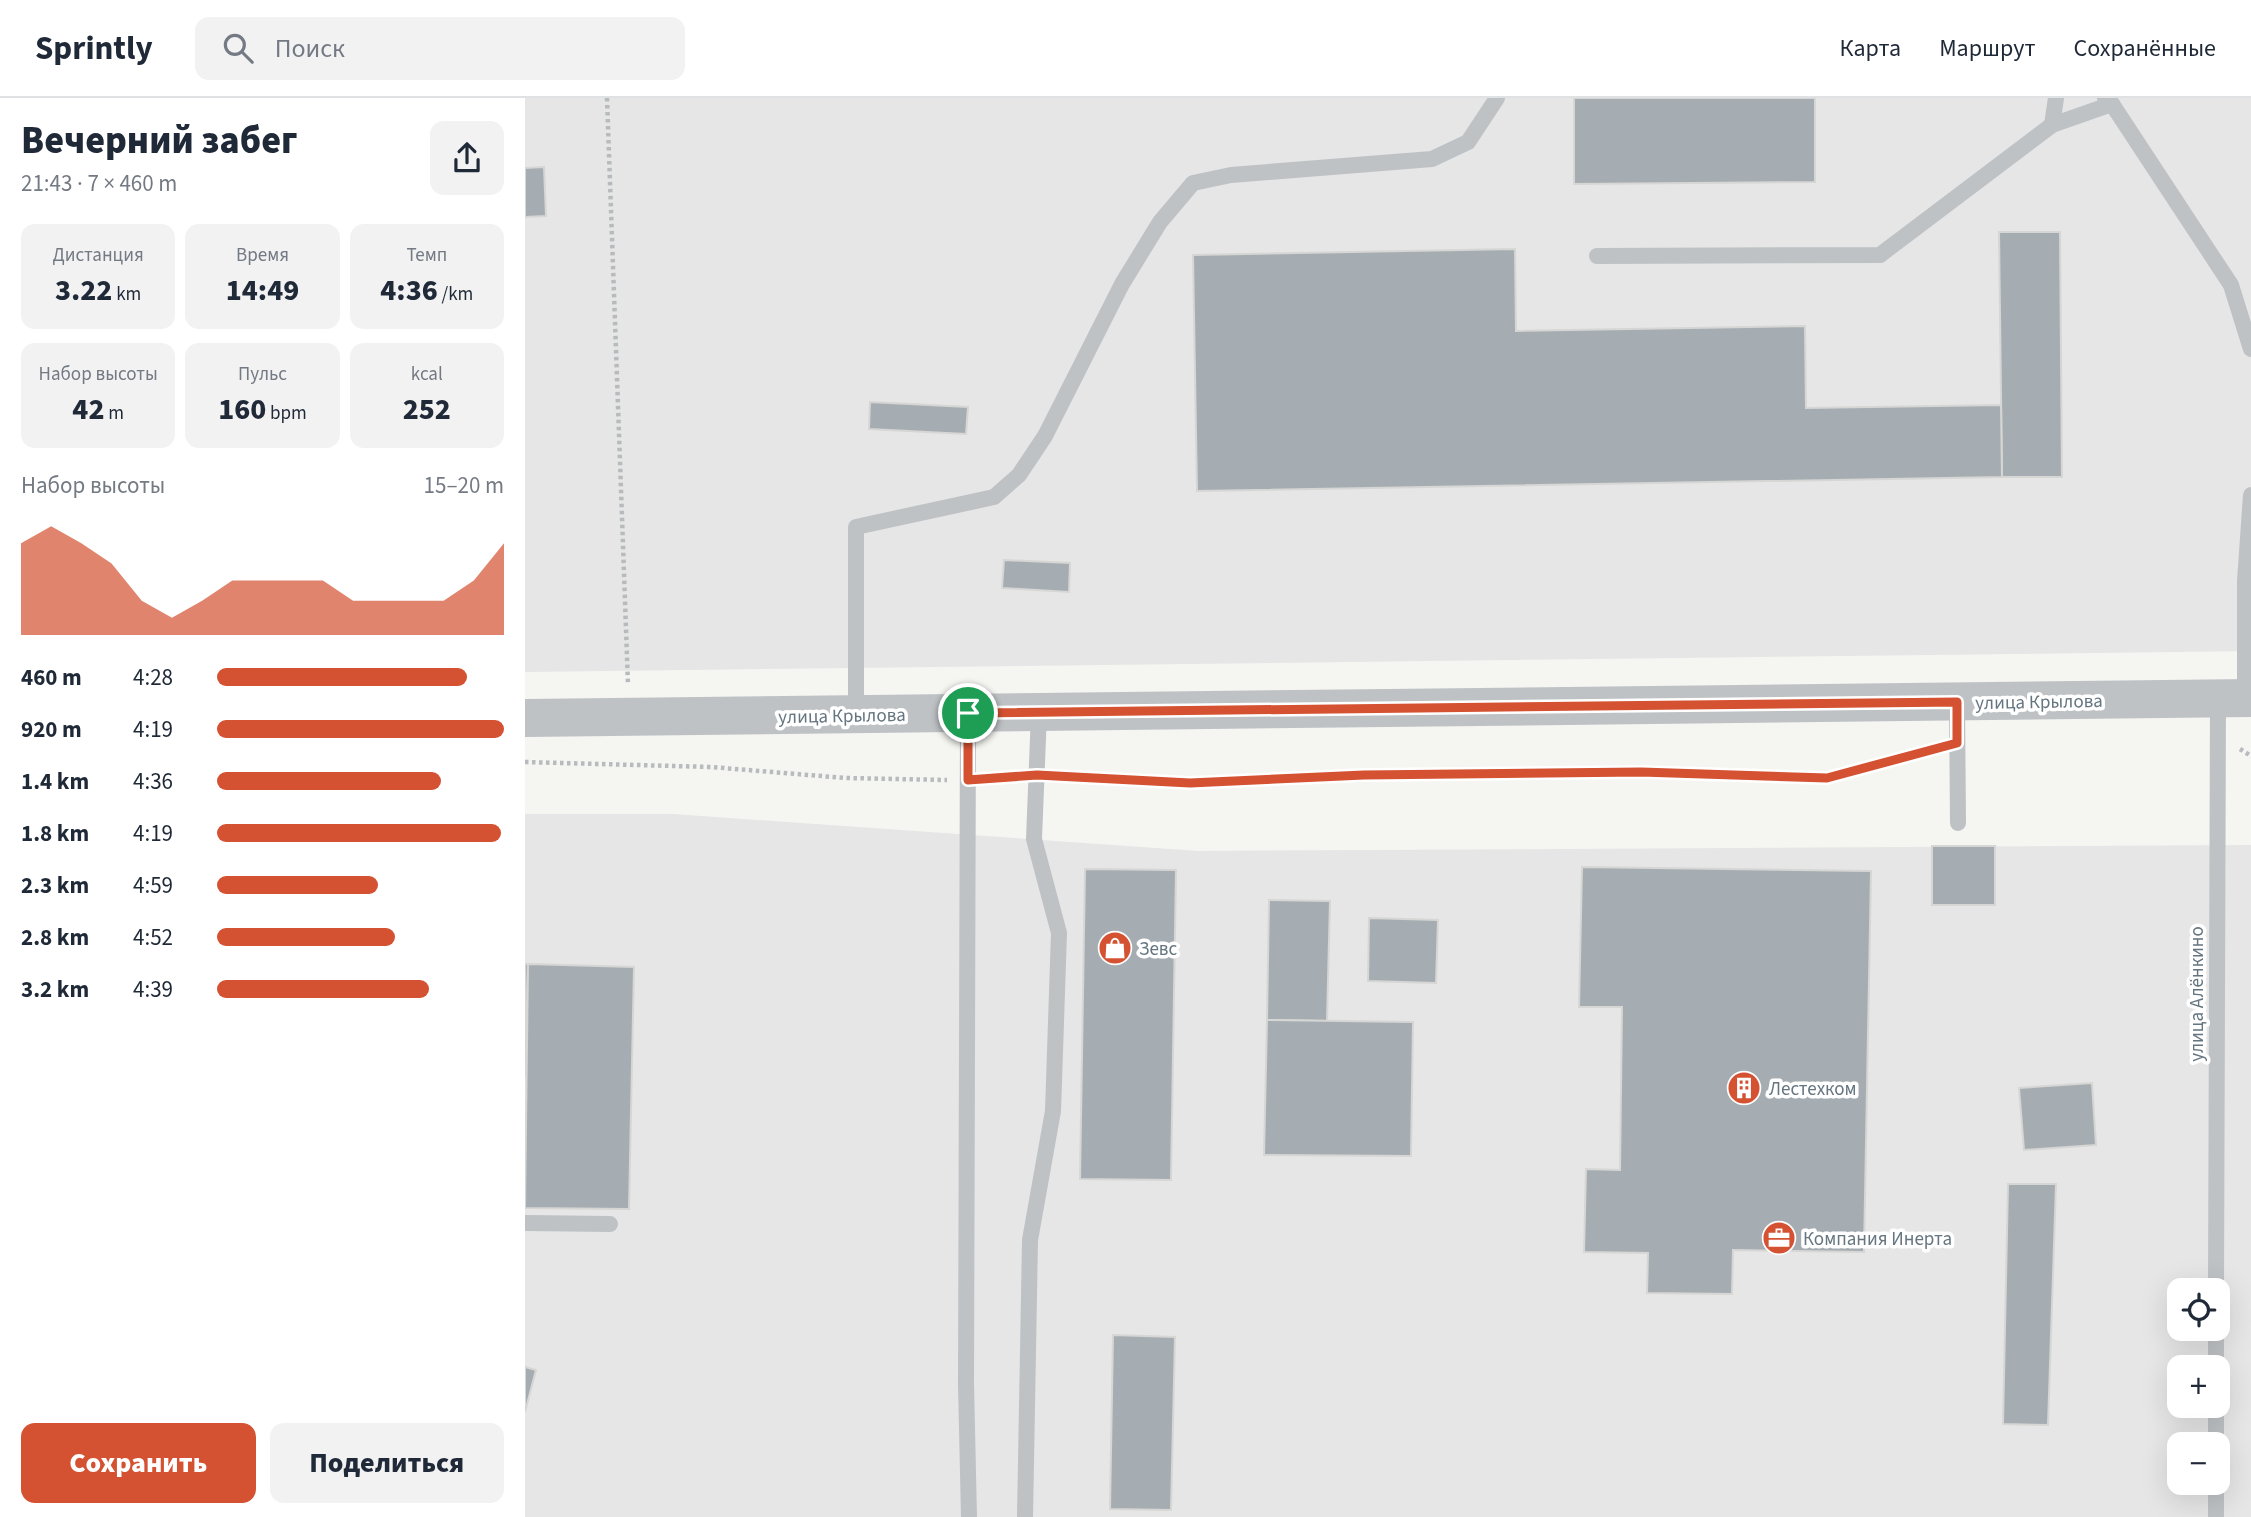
<!DOCTYPE html>
<html lang="ru">
<meta charset="utf-8">
<style>
body{margin:0;font-family:"Source Sans 3",sans-serif;background:#f2f2f3;color:#1f2937;height:100vh;display:flex;flex-direction:column;font-size:26px;white-space:nowrap}
*{box-sizing:border-box;margin:0}
p{font-size:23px;color:#747a83}
.icon{flex:none;width:38px;height:38px;fill:none;stroke:currentColor;stroke-width:2;stroke-linecap:round;stroke-linejoin:round}
.map{position:relative;flex:1;overflow:hidden}
.details{display:flex;flex-direction:column;background:#fff;width:525px}
.details>*{flex:none}
.fabs{position:absolute;left:1642px;top:1180px;display:grid;gap:14px}
.fabs a{display:grid;place-items:center;width:63px;height:63px;border-radius:14px;background:#fff;box-shadow:0 7px 28px #0002;font-size:35px}
.pin{position:absolute;display:grid;place-items:center;width:60px;height:60px;color:#fff;margin:-30px;border:4px solid #fff;border-radius:50%;box-shadow:0 2px 7px #0007}
.round{display:grid;place-items:center;flex:none;width:74px;height:74px;border-radius:14px;background:#f2f2f3}
.overview{display:flex;align-items:center;justify-content:space-between;height:119px;padding:0 21px}
h1{font-size:38px;font-weight:800;line-height:52px}
.metrics{display:grid;grid-template-columns:repeat(3,1fr);gap:10px;height:119px;padding:7px 21px}
.metrics div{display:grid;align-content:center;border-radius:14px;background:#f2f2f3;text-align:center}
.metrics b{font-size:30px;font-weight:800}
.metrics small{font-size:19px;font-weight:400}
.metrics p{font-size:19px}
.chart{height:196px;padding:14px 21px}
.chart p{display:flex;justify-content:space-between}
.chart svg{width:100%;height:126px;margin-top:7px;fill:#d45132;opacity:.7}
.action{display:flex;gap:14px;margin-top:auto;padding:14px 21px}
.action a{flex:1;height:80px;border-radius:14px;background:#d45132;color:#fff;font-size:28px;font-weight:800;line-height:80px;text-align:center}
.action a+a{background:#f2f2f3;color:#1f2937}
ul{padding:0 21px;list-style:none;font-size:23px}
li{display:grid;grid-template-columns:112px 84px 1fr;align-items:center;height:52px}
li i{height:18px;border-radius:9px;background:#d45132}
header{display:flex;align-items:center;gap:42px;box-sizing:border-box;height:98px;padding:0 35px;background:#fff;border-bottom:2px solid #e0e1e3}
header strong{font-size:33px}
nav{display:flex;gap:38px;margin-inline-start:auto;font-size:24px}
.search{width:490px;height:63px;background:#f2f2f3;display:flex;align-items:center;gap:18px;box-sizing:border-box;padding:0 24px;border-radius:14px;color:#747a83;font-size:26px}
main{display:flex;flex:1;min-height:0}
.map>svg:first-child{display:block}
.built{fill:#e5e6e5;fill-rule:evenodd}
.building{fill:#a6adb2;stroke:#d6d6d4;stroke-width:2}
.lines{fill:none;stroke-linecap:round;stroke-linejoin:round}
.path{stroke:#b8bbbd;stroke-width:4.5;stroke-dasharray:3.5 3.5;stroke-linecap:butt}
.service{stroke:#bec2c5;stroke-width:16}
.tertiary{stroke:#bec2c5;stroke-width:38}
.route-casing{stroke:#fff;stroke-width:14}
.route{stroke:#d45132;stroke-width:9}
.labels{text-anchor:middle;stroke-width:7;stroke-linejoin:round;paint-order:stroke}
.street-label{font-size:19px;fill:#667680;stroke:#fff}
.poi-label{font-size:19px;fill:#667680;stroke:#fff;text-anchor:start}
</style>
<header>
<strong>Sprintly</strong>
<div class="search"><svg class="icon" aria-label="search" viewBox="0 0 24 24"><circle cx="10" cy="10" r="6"/><path d="M15 15l6 6"/></svg>Поиск</div>
<nav><a>Карта</a><a>Маршрут</a><a>Сохранённые</a></nav>
</header>
<main>
<section class="details">
<div class="overview"><div><h1>Вечерний забег</h1><p>21:43 · 7 × 460 m</p></div><a class="round"><svg class="icon" aria-label="share" viewBox="0 0 24 24"><path d="M12 15V3M7 8l5-5 5 5M5 13v7h14v-7"/></svg></a></div>
<div class="metrics">
<div><p>Дистанция</p><b>3.22<small> km</small></b></div>
<div><p>Время</p><b>14:49</b></div>
<div><p>Темп</p><b>4:36<small> /km</small></b></div>
</div>
<div class="metrics">
<div><p>Набор высоты</p><b>42<small> m</small></b></div>
<div><p>Пульс</p><b>160<small> bpm</small></b></div>
<div><p>kcal</p><b>252</b></div>
</div>
<div class="chart"><p><span>Набор высоты</span>15–20 m</p>
<svg viewBox="0 0 160 44" preserveAspectRatio="none"><path d="M0 44V12L10 6L20 12L30 19L40 32L50 38L60 32L70 25L80 25L90 25L100 25L110 32L120 32L130 32L140 32L150 25L160 12V44z"/></svg>
</div>
<ul>
<li><b>460 m</b>4:28<i style="width:87%"></i></li>
<li><b>920 m</b>4:19<i style="width:100%"></i></li>
<li><b>1.4 km</b>4:36<i style="width:78%"></i></li>
<li><b>1.8 km</b>4:19<i style="width:99%"></i></li>
<li><b>2.3 km</b>4:59<i style="width:56%"></i></li>
<li><b>2.8 km</b>4:52<i style="width:62%"></i></li>
<li><b>3.2 km</b>4:39<i style="width:74%"></i></li>
</ul>
<div class="action"><a>Сохранить</a><a>Поделиться</a></div>
</section>
<div class="map">
<svg width="1726" height="1419" viewBox="0 0 1726 1419">
<rect width="100%" height="100%" fill="#f5f5f2"/>
<g class="built">
<path d="M0,0h1726v553l-1726,21z"/>
<path d="M0,716h148l525,37 1053,-6v672h-1726zM1654,1192h38v38h-38zM1654,1269h38v38h-38zM1654,1346h38v38h-38z"/>
</g>
<g class="building">
<path d="M1049,0h241v84l-241,2z"/>
<path d="M19,69l2,49 -21,1v-49z"/>
<path d="M1474,134h61l2,245h-60z"/>
<path d="M990,151l1,82 289,-5 1,82 195,-3 1,72 -805,14 -4,-236z"/>
<path d="M345,304l98,5 -2,27 -97,-5z"/>
<path d="M479,462l66,3 -1,29 -67,-4z"/>
<rect x="1407" y="748" width="63" height="59"/>
<path d="M1057,769l289,4 -7,381 -131,-2 -1,44 -85,-1 1,-40 -64,-1 2,-83 34,1 2,-163h-43z"/>
<path d="M560,771l91,1 -5,310 -91,-1z"/>
<path d="M744,802l61,1 -3,120 -60,-1z"/>
<path d="M844,820l69,2 -2,63 -68,-2z"/>
<path d="M0,866h3l-3,113z"/>
<path d="M3,866l106,3 -5,242 -104,-1z"/>
<path d="M742,922l146,2 -2,134 -147,-1z"/>
<path d="M1567,985l4,62 -72,5 -5,-62z"/>
<path d="M1483,1086h48l-8,241 -45,-1z"/>
<path d="M588,1237l62,2 -4,173 -61,-1z"/>
<path d="M0,1269l11,3 -11,42z"/>
</g>
<g class="lines">
<g class="path">
<path d="M82,0l21,587"/>
<path d="M1715,651l11,7"/>
<path d="M0,664l186,5 134,11 102,2"/>
<path d="M532,678l133,7 174,-8 277,-3 186,6 110,-29"/>
<path d="M466,680l22,-1"/>
</g>
<g class="service">
<path d="M1580,0l7,6 119,181 20,64"/>
<path d="M1527,27l4,-27"/>
<path d="M1072,158l283,-1 172,-130 60,-21"/>
<path d="M1720,600v-117l6,-86"/>
<path d="M1432,604l1,121"/>
<path d="M443,615l-2,671 3,133"/>
<path d="M331,617v-188l138,-30 25,-22 26,-39 77,-152 38,-62 33,-39 38,-8 201,-16 36,-17 29,-44"/>
<path d="M0,1125l85,1"/>
<path d="M1691,1192l2,-591"/>
<path d="M1691,1269v-39"/>
<path d="M1691,1346v-39"/>
<path d="M500,1419l5,-277 23,-129 6,-178 -25,-94 5,-126"/>
<path d="M1691,1419v-35"/>
</g>
<path class="tertiary" d="M0,620l1726,-20"/>
</g>
<g class="lines">
<defs>
<path id="route" d="M1432,604v41l-130,35 -186,-6 -277,3 -174,8 -153,-8 -69,5v-67z"/>
</defs>
<use href="#route" class="route-casing"/>
<use href="#route" class="route"/>
</g>
<defs>
<symbol id="shop-disc" viewBox="-11 -11 22 22"><circle r="9.5" fill="#d45132" stroke="#fff"/><path d="M-5-2.5h2.3a2.7 3.5 0 0 1 5.4 0H5L5.5 6h-11ZM-1.5-2.5h3a1.5 2.3 0 0 0-3 0Z" fill="#fff"/></symbol>
<symbol id="building-disc" viewBox="-11 -11 22 22"><circle r="9.5" fill="#d45132" stroke="#fff"/><path d="M-4-6H4V6H1V3H-1V6H-4ZM-2.5-4.3h1.7v1.8h-1.7ZM.8-4.3h1.7v1.8H.8ZM-2.5-1h1.7V.8h-1.7ZM.8-1h1.7V.8H.8Z" fill="#fff"/></symbol>
<symbol id="office-disc" viewBox="-11 -11 22 22"><circle r="9.5" fill="#d45132" stroke="#fff"/><path d="M-6-3h4V-5.5h4V-3h4V5H-6ZM-1-4.5V-3h2v-1.5ZM-6 0V1H6V0Z" fill="#fff"/></symbol>
</defs>
<g fill-rule="evenodd">
<use href="#shop-disc" x="571" y="831" width="38" height="38"/>
<use href="#building-disc" x="1200" y="971" width="38" height="38"/>
<use href="#office-disc" x="1235" y="1121" width="38" height="38"/>
</g>
<g class="labels">
<g class="street-label">
<text transform="translate(1514 603) rotate(-1)" y="7">улица Крылова</text>
<text transform="translate(317 617) rotate(-1)" y="7">улица Крылова</text>
<text transform="translate(1671 896) rotate(-90)" y="7">улица Алёнкино</text>
</g>
<g class="poi-label">
<text x="614" y="857">Зевс</text>
<text x="1244" y="997">Лестехком</text>
<text x="1278" y="1147">Компания Инерта</text>
</g>
</g>
</svg>
<div class="fabs">
<a><svg class="icon" aria-label="locate" viewBox="0 0 24 24"><circle cx="12" cy="12" r="6"/><path d="M12 2v4M12 18v4M2 12h4M18 12h4"/></svg></a>
<a>+</a>
<a>−</a>
</div>
<div class="pin" style="left:443px;top:615px;background:#1e9e55"><svg class="icon" aria-label="arrive" viewBox="0 0 24 24"><path d="M6 21V4h12l-3 4 3 4H6"/></svg></div>
</div>
</main>
